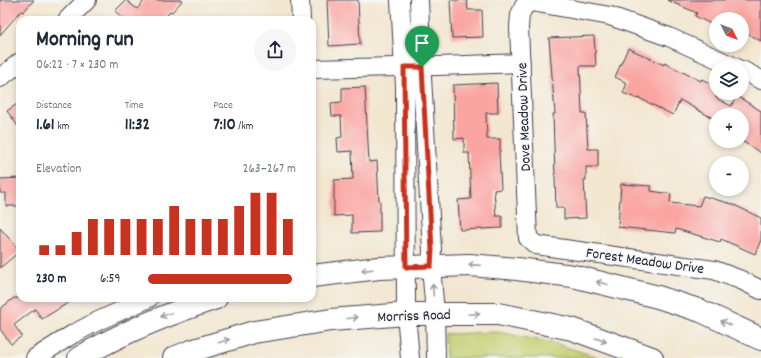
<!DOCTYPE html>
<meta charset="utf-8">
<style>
body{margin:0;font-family:Dekko,sans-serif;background:#f6f6f7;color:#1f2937;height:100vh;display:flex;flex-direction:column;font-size:15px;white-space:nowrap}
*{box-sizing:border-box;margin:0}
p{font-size:13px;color:#747a83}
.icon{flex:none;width:22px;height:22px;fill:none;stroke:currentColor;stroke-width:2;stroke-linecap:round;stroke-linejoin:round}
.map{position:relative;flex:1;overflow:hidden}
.sheet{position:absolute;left:16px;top:16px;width:300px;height:286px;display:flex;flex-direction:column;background:#fff;border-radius:12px;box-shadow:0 2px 6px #0003}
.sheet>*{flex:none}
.needle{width:26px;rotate:132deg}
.fabs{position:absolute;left:709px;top:12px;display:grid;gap:8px}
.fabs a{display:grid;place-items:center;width:40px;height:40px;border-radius:50%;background:#fff;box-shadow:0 2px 6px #0003;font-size:20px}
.pin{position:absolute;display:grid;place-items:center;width:34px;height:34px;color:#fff;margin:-41px -17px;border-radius:50% 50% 50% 0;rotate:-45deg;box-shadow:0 0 4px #0007}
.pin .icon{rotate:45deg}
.round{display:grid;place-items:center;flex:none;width:42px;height:42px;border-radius:21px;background:#f6f6f7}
.summary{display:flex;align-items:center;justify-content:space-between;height:68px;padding:0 20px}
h1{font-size:22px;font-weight:700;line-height:30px}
.figures{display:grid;grid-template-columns:repeat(3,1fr);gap:6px;height:68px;padding:4px 20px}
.figures div{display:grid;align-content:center}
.figures b{font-size:17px;font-weight:700}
.figures small{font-size:11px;font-weight:400}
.figures p{font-size:11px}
.chart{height:112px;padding:8px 20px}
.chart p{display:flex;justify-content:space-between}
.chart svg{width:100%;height:72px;margin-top:4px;stroke:#c8321e;stroke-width:6}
ul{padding:0 20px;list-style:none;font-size:13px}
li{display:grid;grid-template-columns:64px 48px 1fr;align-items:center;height:30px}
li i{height:10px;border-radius:5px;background:#c8321e}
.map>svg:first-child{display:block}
.green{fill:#c2d072;stroke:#727956}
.building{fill:#faa5a2}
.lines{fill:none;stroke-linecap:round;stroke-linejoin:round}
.minor-casing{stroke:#413f51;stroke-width:20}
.major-casing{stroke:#413f51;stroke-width:24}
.minor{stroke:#fff;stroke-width:18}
.major{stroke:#fff;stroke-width:22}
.oneway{stroke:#9c9ca7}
.route-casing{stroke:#fff;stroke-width:8}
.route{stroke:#c8321e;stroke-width:5}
.labels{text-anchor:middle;stroke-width:3;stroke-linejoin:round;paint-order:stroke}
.street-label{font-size:15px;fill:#22223b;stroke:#f6f6f2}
</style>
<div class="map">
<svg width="761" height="358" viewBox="0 0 761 358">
<rect width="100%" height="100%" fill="#f6f6f2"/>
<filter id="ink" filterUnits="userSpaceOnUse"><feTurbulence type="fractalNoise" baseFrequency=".025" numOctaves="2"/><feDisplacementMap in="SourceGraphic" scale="8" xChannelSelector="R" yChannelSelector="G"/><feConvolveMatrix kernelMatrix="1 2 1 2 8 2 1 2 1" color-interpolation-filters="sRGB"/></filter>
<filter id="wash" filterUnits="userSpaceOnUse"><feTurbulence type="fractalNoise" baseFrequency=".012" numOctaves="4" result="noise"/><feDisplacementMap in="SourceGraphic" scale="16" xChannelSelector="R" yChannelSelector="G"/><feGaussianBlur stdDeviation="0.9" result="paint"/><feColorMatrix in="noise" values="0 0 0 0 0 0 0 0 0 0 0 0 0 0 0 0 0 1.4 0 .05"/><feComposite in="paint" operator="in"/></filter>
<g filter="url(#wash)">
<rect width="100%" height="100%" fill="#f2e6cf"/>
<path class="green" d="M498,332l55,11 47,15h-154l-1,-24z"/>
<g id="blocks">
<g class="building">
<path d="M0,0h34l-11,12 -2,-1 -21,24z"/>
<path d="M126,0l11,9 8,-9h38l-11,12 -1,-1 -9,9h-37l-10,-9z"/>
<path d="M327,0h31l2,44 -31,2z"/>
<path d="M450,0h17l1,10h14l1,27 -31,1z"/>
<path d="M667,0h94v41l-19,-11v-11h-26l-1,7 -20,-10 2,-3z"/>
<path d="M594,36l2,30h-16l2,47h4l2,36h10v18h-12v13h-2l2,38 -22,1v-11h-8l-3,-94h2l-6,-76z"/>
<path d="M628,48l36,17v-2l37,18 1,-2 14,8v11l15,8 6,-10 24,15v42l-19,-12v-26h-26v5l-36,-20 -7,15 -34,-17 -1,1 -15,-6 4,-10 -12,-6z"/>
<path d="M497,83l1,30h-12l1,26h13v13h-1l2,37 -7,1 2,26h6v12l-42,2 -2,-30 13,-1 -2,-46h-5v-15l-10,1 -1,-54z"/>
<path d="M365,87l4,75 8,-1 2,40h1v31l-28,1v-18l-18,1v-36l19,-1 -1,-28 -14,1 -1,-14 5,-1 -1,-21h-9l-1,-13 11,-1v-14z"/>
<path d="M20,102v27l-13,-18z"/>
<path d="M20,178v28h-14v-13h-6v-14z"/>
<path d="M621,184l30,2v5l20,3 -1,9 29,3 4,-10 29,8 29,14v22l-6,14 -34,-15 -1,3 -44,-13 -1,4 -57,-6z"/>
<path d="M0,228l20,23 -20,17z"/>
<path d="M14,298h62l-34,21 -7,-10 -21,16 8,11 -11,8 -11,-15v-20z"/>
</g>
</g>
</g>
<g filter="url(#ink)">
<use href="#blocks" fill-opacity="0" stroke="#413f51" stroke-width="1"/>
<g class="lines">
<defs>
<g id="minor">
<path d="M300,0l1,20"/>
<path d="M400,0l5,86 1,228 4,44"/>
<path d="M419,0l3,77 10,173 -1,16 4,48 1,44"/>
<path d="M67,20l20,-20"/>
<path d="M735,67l-66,-30 -59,-21 -78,-14 -8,4 -4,9 -1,12 9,211 8,7 178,25 27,10 20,10"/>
<path d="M312,69l126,-3 83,-3"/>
<path d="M742,70l19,10"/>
<path d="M0,78l20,-16"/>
<path d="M35,358l38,-24 25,-13 51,-23"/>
</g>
<g id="major">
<path d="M312,276l67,-8 90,-3 48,4 56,7 85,21 43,14 60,28"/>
<path d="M79,358c43,-26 89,-44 137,-60"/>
<path d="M174,358l17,-7 63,-19 77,-12 75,-6h92l74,15 80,29"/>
</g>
</defs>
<use href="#minor" class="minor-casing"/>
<use href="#major" class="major-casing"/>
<use href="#minor" class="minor"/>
<use href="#major" class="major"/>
</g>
<defs><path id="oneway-shaft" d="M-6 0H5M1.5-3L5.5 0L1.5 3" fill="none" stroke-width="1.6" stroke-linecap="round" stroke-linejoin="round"/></defs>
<g class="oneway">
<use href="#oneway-shaft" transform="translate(474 265) rotate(-176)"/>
<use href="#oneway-shaft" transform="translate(367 270) rotate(173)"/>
<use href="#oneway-shaft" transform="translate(602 283) rotate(-166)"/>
<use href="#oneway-shaft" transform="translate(433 290) rotate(-94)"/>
<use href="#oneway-shaft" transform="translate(474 314)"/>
<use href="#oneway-shaft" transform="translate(166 315) rotate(158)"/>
<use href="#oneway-shaft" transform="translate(352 318) rotate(-5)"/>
<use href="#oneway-shaft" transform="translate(726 323) rotate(-155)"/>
<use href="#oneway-shaft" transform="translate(601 340) rotate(20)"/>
<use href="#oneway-shaft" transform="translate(224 341) rotate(-17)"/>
</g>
</g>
<g class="lines" filter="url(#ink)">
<defs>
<path id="route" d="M404,67h18l10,183 -1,16 -25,1z"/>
</defs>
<use href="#route" class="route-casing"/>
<use href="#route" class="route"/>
</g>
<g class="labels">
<g class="street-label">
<text transform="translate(523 117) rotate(-92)" y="5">Dove Meadow Drive</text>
<text transform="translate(645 260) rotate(8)" y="5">Forest Meadow Drive</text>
<text transform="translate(414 315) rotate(-2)" y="5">Morriss Road</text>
</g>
</g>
</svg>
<div class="fabs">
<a><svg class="needle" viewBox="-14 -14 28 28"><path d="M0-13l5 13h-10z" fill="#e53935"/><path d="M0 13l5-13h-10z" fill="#747a83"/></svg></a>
<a><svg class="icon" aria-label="layers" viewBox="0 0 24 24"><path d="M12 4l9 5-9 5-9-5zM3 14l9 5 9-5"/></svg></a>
<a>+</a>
<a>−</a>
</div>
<div class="pin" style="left:422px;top:67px;background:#1e9e55"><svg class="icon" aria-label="arrive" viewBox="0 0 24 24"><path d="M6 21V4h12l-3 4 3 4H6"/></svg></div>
<section class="sheet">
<div class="summary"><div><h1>Morning run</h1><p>06:22 · 7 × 230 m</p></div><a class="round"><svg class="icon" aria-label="share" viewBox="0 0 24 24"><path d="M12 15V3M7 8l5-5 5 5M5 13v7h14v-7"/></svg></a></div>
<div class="figures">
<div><p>Distance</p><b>1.61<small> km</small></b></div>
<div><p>Time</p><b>11:32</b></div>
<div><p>Pace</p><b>7:10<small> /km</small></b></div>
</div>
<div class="chart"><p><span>Elevation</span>263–267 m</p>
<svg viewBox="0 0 160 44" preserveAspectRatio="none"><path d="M5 44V38M15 44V38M25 44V30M35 44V22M45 44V22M55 44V22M65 44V22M75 44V22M85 44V14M95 44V22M105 44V22M115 44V22M125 44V14M135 44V6M145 44V6M155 44V22"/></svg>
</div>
<ul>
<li><b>230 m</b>6:59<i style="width:97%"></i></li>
</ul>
</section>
</div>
